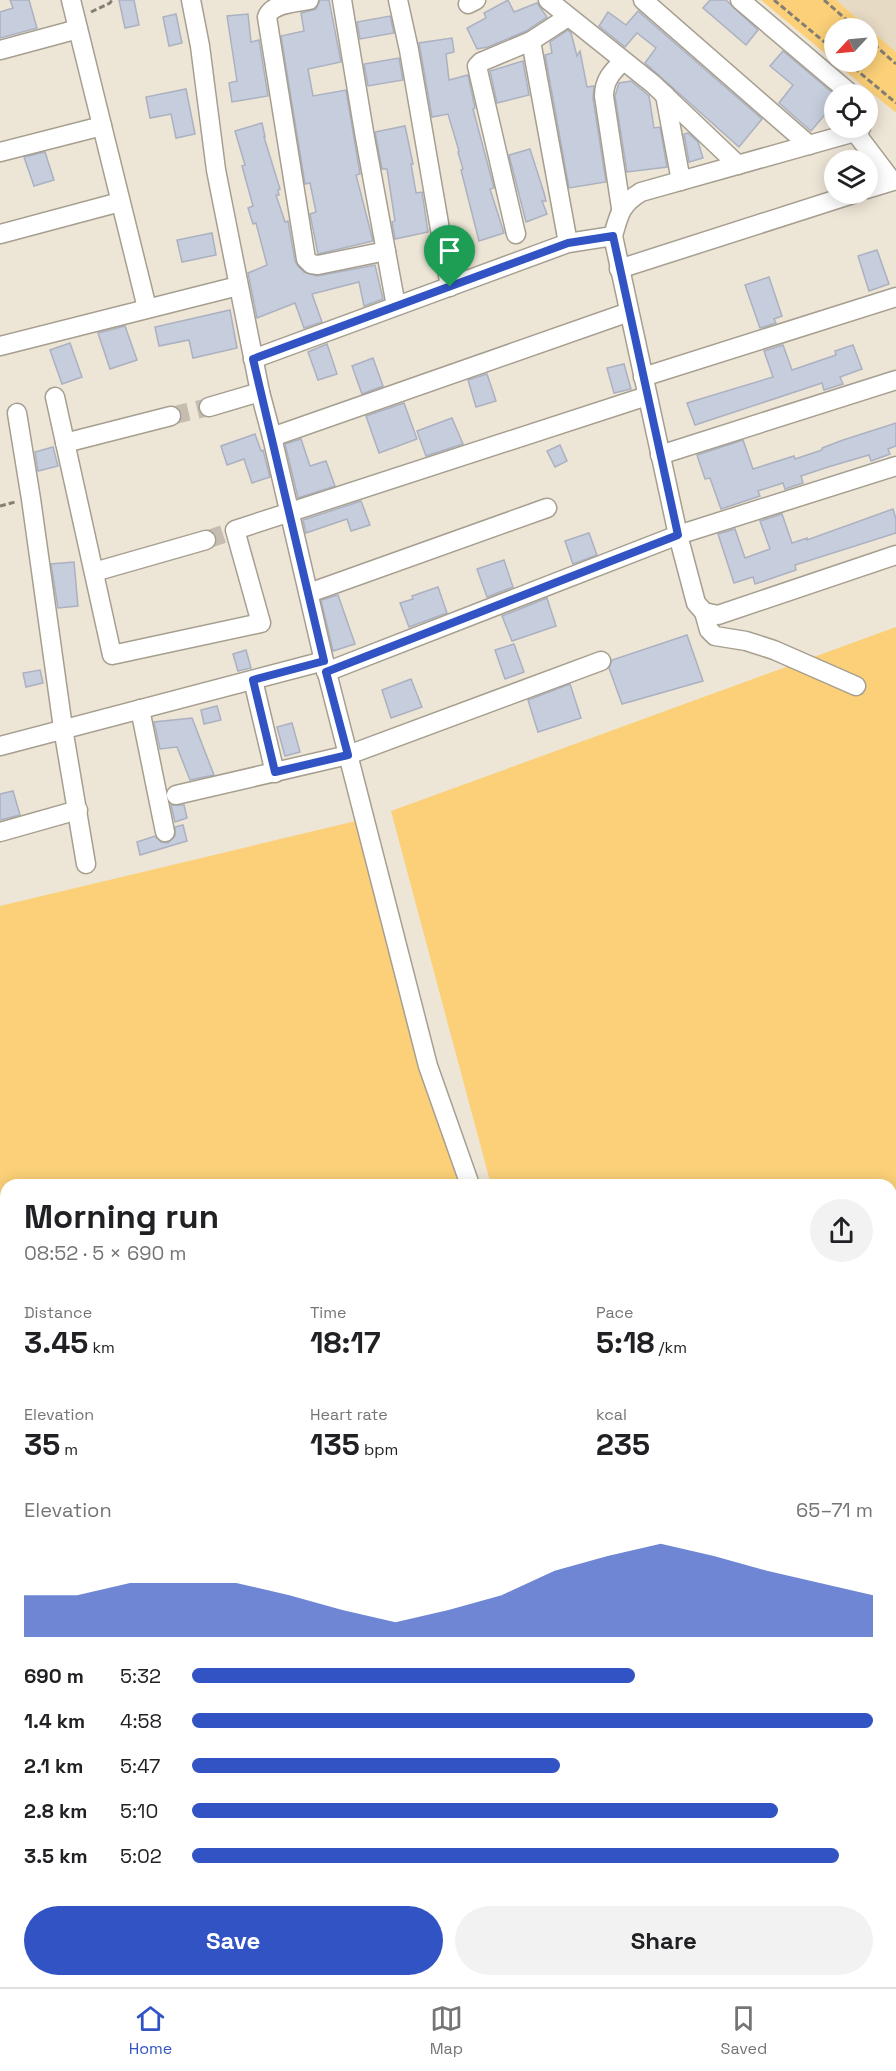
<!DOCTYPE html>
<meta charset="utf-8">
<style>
body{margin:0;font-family:"Space Grotesk",sans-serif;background:#f2f2f2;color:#202124;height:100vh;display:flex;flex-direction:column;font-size:22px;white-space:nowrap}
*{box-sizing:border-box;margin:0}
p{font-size:20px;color:#757577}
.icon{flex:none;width:33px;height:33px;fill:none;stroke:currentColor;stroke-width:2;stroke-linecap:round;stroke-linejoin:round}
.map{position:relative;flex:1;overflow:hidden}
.panel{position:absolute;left:0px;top:1179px;width:897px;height:808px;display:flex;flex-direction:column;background:#fff;border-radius:18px 18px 0 0;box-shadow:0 3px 15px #0003}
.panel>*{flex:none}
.needle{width:39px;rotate:244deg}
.fabs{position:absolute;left:824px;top:18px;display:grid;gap:12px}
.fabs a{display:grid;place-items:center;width:54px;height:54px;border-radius:50%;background:#fff;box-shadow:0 3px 15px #0003;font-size:30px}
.pin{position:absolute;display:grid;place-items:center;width:51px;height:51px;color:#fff;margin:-62px -26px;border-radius:50% 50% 50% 0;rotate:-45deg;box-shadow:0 0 6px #0007}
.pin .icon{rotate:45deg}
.round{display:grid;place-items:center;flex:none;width:63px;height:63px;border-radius:32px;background:#f2f2f2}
.summary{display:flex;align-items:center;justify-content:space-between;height:102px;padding:0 24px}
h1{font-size:33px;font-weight:700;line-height:45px}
.stats{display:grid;grid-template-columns:repeat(3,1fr);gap:9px;height:102px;padding:6px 24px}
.stats div{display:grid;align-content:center}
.stats b{font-size:30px;font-weight:700}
.stats small{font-size:16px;font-weight:400}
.stats p{font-size:16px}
.chart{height:168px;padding:12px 24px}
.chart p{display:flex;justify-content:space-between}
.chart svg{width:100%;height:108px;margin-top:6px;fill:#3153c3;opacity:.7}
.button{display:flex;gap:12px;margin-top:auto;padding:12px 24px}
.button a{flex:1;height:69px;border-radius:36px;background:#3153c3;color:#fff;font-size:24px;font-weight:700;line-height:69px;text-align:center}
.button a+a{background:#f2f2f2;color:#202124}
ul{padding:0 24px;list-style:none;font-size:20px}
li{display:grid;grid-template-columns:96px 72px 1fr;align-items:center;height:45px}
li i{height:15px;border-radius:8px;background:#3153c3}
.dock{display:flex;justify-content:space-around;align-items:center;height:84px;border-top:2px solid #e0e0e0;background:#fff;font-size:16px;color:#757577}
.dock a{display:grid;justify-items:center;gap:3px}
.dock .active{color:#3153c3}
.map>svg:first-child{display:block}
.built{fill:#e6dac4}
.green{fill:#fbd078}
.building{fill:#c6cddc;stroke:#abb1c0;stroke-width:1.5}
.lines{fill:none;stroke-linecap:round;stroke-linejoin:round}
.minor-tunnel{stroke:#c4bdb0;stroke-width:18;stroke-dasharray:18 9;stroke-linecap:butt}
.service-casing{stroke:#a69f90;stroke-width:12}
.minor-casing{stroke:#a69f90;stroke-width:21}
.path{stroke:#847f75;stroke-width:3;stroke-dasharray:6 3;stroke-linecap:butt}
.service{stroke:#fff;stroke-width:9}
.minor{stroke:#fff;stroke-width:18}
.route-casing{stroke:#fff;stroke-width:12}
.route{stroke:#3153c3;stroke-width:8}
</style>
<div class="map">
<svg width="896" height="1987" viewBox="0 0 896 1987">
<rect width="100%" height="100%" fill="#ede5d6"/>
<path class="built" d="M836,0h60v52z"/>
<g class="green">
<path d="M761,0h75l60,52v59l-1,1 -61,-50h33v-34h-33v33z"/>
<path d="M896,627v1308l-5,2v-752h-400l-100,-374z"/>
<path d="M356,821l108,364h-458v446h-6v-725z"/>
<path d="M0,1678h6v304h375l2,5h-383z"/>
<path d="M453,1982h300l-20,5h-277z"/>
</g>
<g class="building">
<path d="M10,0h19l8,28 -37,10v-26l13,-4z"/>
<path d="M119,0h15l5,25 -14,3z"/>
<path d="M320,0h9l12,62 -33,7 5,27 33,-6 14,84 -4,1 17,66 -55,13 -8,-40 6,-2 -6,-29 -5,1 -24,-148 23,-5 -3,-18 15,-4z"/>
<path d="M508,0l6,12 23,-9 10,14 -21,14 -38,16 -11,2 -10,-21 19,-10 -2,-5z"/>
<path d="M710,0h16l32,30 -12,15 -43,-37z"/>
<path d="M638,11l124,108 -23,28 -94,-84 11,-15 -19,-15 -12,14 -26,-21 9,-14 18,13z"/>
<path d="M176,14l6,29 -13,3 -6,-29z"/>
<path d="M248,14l3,28 8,-2 9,56 -36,6 -3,-19 8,-2 -10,-65z"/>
<path d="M390,16l4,17 -34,6 -3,-17z"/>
<path d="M568,30l3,3 6,23 3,-5 7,36 7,-1 -1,12 13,84 -37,6 -24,-133 7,-2 -2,-11z"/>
<path d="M452,38l2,14 -8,2 3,26 19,-5 7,33 -2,1 21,79 -4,1 14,44 -25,8 -18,-71 2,-1 -5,-17 1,-1 -11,-37 -16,3 -13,-74z"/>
<path d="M783,51l51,43v10l-23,27 -32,-28 14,-18 -23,-19z"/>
<path d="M399,58l4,22 -35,6 -4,-22z"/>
<path d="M523,61l6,34 -32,8 -7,-32z"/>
<path d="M631,81l18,15 5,32 6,-1 7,40 -40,5 -12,-76 4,-13z"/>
<path d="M186,89l9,45 -19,4 -5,-24 -21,4 -4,-21z"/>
<path d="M262,123l3,14h-1l16,52 -2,1 1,5h-3l9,27 3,-1 7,40 3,5 6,6 13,4 58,-11 8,34 -19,7 -5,-24 -47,12 10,28 -18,6 -9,-25 -38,15 -9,-45 19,-8 -11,-42 -3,1 -5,-16 5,-2 -11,-40 3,-1 -10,-34z"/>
<path d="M405,126l8,38h-2l5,29 6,-1 6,40 -33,7 -3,-17 3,-1 -8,-52h-5l-7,-37z"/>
<path d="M688,133l10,9 5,16 -14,4 -5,-28z"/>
<path d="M530,149l14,44 2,8h-4l5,13 -21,8 -17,-67z"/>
<path d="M45,152l9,28 -20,6 -10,-29z"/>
<path d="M212,233l4,22 -34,7 -5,-22z"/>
<path d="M877,250l12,34 -20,7 -11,-35z"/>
<path d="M769,277l13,39 -8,3 2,4 -16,5 -15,-43z"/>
<path d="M230,310l7,38 -44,10 -4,-18 -30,6 -4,-19z"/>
<path d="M125,326l12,34 -27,9 -12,-36z"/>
<path d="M70,343l12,34 -20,7 -12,-34z"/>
<path d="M327,344l10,30 -19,6 -10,-28z"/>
<path d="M783,345l9,25 44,-15 -1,-4 18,-6 9,24 -22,8 3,7 -19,6 -2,-7 -127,42 -8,-22 86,-26 -9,-26z"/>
<path d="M373,358l10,28 -21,8 -10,-28z"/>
<path d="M624,364l7,25 -17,4 -7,-25z"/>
<path d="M487,374l9,27 -20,6 -8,-27z"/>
<path d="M404,403l13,36 -38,14 -13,-37z"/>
<path d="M452,418l11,26 -37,12 -9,-25z"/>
<path d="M896,423v23l-8,3 2,5 -19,7 -2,-6 -41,12 -27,9 2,7 -18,6 -2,-6 -25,8 2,5 -39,13 -11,-31 -5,1 -8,-24 46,-15 10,29 41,-13 1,3 27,-9v-2l21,-8z"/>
<path d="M255,434l6,17 2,-1 7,27 -18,6 -8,-24 -17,6 -6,-19z"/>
<path d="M301,439l9,27 16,-5 9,25 -37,12 -13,-54z"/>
<path d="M560,445l7,16 -12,6 -8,-16z"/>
<path d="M53,447l5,19 -20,5 -3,-19z"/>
<path d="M361,501l9,24 -19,6 -4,-12 -41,14 -3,-13z"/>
<path d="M893,509l3,10v14l-101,32 1,5 -41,14 -2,-7 -19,6 -16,-49 17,-5 10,29 25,-9 -10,-28 22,-7 10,29 15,-5v2z"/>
<path d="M589,533l8,22 -24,9 -8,-23z"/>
<path d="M504,560l9,27 -26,10 -10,-28z"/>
<path d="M74,562l4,44 -20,2 -7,-44z"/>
<path d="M438,587l9,26 -38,14 -9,-24 13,-4 -1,-3z"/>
<path d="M338,595l17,49 -22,7 -12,-51z"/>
<path d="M547,598l9,28 -44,15 -10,-25z"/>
<path d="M687,635l16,46 -81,23 -13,-36 3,-8z"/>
<path d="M514,644l10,28 -19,7 -10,-29z"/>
<path d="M246,650l5,18 -13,3 -5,-17z"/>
<path d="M40,670l3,13 -17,4 -3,-14z"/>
<path d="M411,679l11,28 -31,11 -9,-28z"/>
<path d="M570,684l11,34 -43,14 -10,-32z"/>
<path d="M217,706l4,14 -17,4 -3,-14z"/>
<path d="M192,718l22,57 -24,5 -13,-33 -17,2 -6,-27z"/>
<path d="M292,723l8,29 -15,4 -8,-29z"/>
<path d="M13,791l7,24 -20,5v-26z"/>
<path d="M171,805h13l3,13 -12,4z"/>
<path d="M183,825l4,16 -47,14 -3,-13 18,-6 6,6 7,1 7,-7v-9z"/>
</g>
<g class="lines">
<g class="minor-tunnel">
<path d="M171,416l38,-9"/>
<path d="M206,540l29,-10"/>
</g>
<defs>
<g id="service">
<path d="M891,1915l5,-2"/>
<path d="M643,1987l23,-5"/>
</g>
<g id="minor">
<path d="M71,0l76,308"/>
<path d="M191,0l9,46 16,124 44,222 12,45 52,224 104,405 42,119"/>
<path d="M309,0c-14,3 -37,3 -42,17l39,242 5,5 7,1 68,-14"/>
<path d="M342,0l22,132 32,174"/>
<path d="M398,0l11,50 41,237"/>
<path d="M548,0l105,84 85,81"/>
<path d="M643,0l166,145"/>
<path d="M740,0l111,94"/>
<path d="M468,4l8,-4"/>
<path d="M531,41l37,202"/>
<path d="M0,50l78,-21"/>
<path d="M665,95l16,86"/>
<path d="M855,132l37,49"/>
<path d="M0,152l102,-26"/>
<path d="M867,189l29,-9"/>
<path d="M621,208l-17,-112c0,-16 8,-24 19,-35"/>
<path d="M0,234l120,-32"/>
<path d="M516,234l-39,-168 4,-4 50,-21 37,-24"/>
<path d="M613,236c6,-22 8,-32 28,-44l214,-60 6,-4"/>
<path d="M619,269l234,-75"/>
<path d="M0,346l238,-60"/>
<path d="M253,359l315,-116 45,-7 65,299 18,68 8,9 14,3 178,-60"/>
<path d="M643,377l253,-80"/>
<path d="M55,397l57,258 149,-32 -26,-93 412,-134"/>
<path d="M209,407l51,-15"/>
<path d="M17,413l14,86 32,229 23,136"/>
<path d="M272,437l357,-125"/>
<path d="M65,443l106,-27"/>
<path d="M660,455l236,-75"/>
<path d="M94,572l112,-32"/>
<path d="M309,593l238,-85"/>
<path d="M704,612l5,18 6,6 31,5 28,9 82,36"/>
<path d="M326,672l352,-137 218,-69"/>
<path d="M253,680l22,93"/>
<path d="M140,709l25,123"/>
<path d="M0,746l324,-85"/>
<path d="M176,795l172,-40 253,-94"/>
<path d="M0,832l78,-22"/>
<path d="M0,1653h6"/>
<path d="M407,1982l2,5"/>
</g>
</defs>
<use href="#service" class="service-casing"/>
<use href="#minor" class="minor-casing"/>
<g class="path">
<path d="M774,0l60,50"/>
<path d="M824,0l32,28"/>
<path d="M91,12l19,-9 2,-3"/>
<path d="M867,38l29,26"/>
<path d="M847,62l49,41"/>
<path d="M0,506l15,-4"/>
</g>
<use href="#service" class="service"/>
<use href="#minor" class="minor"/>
</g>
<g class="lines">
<defs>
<path id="route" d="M613,236l65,299 -352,137 22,83 -73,17 -22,-92 71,-19 -71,-302 315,-116z"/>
</defs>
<use href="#route" class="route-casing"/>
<use href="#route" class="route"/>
</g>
</svg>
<div class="fabs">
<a><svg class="needle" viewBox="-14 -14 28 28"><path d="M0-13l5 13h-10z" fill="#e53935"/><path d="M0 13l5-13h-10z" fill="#757577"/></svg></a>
<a><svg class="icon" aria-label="locate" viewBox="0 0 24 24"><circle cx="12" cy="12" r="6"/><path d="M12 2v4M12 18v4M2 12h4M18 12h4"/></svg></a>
<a><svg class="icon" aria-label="layers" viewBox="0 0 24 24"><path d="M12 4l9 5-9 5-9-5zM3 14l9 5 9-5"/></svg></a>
</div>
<div class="pin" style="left:450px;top:287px;background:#1e9e55"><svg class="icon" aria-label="arrive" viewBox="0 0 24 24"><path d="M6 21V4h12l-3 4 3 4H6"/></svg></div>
<section class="panel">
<div class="summary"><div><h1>Morning run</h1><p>08:52 · 5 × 690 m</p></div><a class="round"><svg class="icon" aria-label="share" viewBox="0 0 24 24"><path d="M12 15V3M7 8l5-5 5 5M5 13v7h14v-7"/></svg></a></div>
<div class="stats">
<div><p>Distance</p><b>3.45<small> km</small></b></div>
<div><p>Time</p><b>18:17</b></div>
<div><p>Pace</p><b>5:18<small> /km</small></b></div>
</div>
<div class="stats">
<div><p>Elevation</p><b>35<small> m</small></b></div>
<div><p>Heart rate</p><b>135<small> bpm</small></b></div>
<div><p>kcal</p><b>235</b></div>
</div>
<div class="chart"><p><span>Elevation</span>65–71 m</p>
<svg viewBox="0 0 160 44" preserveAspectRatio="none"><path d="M0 44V27L10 27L20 22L30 22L40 22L50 27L60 33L70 38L80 33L90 27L100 17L110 11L120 6L130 11L140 17L150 22L160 27V44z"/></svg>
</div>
<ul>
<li><b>690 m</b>5:32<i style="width:65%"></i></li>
<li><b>1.4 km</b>4:58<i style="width:100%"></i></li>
<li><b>2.1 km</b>5:47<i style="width:54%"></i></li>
<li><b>2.8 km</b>5:10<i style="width:86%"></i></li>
<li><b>3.5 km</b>5:02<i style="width:95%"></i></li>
</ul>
<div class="button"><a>Save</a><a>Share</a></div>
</section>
</div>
<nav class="dock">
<a class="active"><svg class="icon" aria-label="home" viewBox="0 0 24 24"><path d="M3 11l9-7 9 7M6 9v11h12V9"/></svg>Home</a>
<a><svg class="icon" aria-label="map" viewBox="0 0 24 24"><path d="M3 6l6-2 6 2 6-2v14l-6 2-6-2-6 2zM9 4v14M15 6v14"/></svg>Map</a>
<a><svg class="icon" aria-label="saved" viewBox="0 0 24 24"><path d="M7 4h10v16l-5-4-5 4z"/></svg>Saved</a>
</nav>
